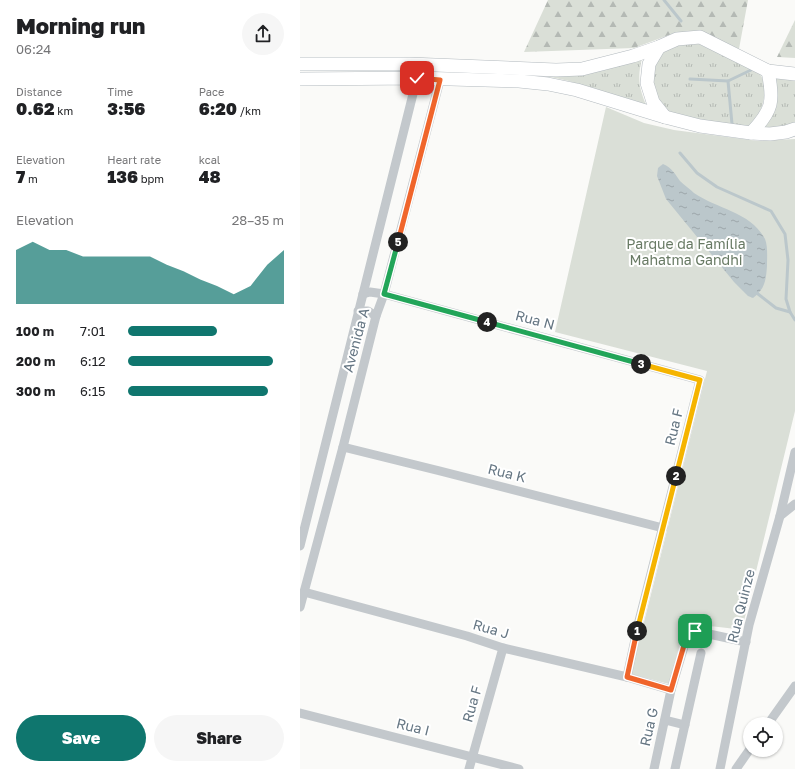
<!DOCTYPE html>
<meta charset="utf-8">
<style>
body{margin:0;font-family:"Golos Text",sans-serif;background:#f6f6f6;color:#202124;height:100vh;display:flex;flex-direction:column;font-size:15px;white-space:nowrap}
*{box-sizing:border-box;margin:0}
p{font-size:13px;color:#757577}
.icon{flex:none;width:22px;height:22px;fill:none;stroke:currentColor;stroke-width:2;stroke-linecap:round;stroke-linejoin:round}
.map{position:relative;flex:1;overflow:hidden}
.sheet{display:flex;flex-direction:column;background:#fff;width:300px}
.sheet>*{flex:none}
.tools{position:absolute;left:443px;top:717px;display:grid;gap:8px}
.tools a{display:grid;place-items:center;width:40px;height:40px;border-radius:50%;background:#fff;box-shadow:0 1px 3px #0004;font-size:20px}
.pin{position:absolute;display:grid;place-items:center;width:34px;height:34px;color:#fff;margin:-17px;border-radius:8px;box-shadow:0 2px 6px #0006}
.km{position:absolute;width:20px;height:20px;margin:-10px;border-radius:50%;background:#222;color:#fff;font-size:11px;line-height:20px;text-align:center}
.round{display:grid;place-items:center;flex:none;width:42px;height:42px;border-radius:21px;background:#f6f6f6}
.head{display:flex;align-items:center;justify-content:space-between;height:68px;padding:0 16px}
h1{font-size:22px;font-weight:800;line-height:30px}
.metrics{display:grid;grid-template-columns:repeat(3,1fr);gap:6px;height:68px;padding:4px 16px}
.metrics div{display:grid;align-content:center}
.metrics b{font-size:17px;font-weight:800}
.metrics small{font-size:11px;font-weight:400}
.metrics p{font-size:11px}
.chart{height:112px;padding:8px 16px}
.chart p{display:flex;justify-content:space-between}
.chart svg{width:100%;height:72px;margin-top:4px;fill:#0f766e;opacity:.7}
.primary-button{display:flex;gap:8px;margin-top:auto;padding:8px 16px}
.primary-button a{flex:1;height:46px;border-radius:24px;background:#0f766e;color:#fff;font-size:16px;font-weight:800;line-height:46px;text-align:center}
.primary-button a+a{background:#f6f6f6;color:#202124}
ul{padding:0 16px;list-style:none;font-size:13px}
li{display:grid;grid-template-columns:64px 48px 1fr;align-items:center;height:30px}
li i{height:10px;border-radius:5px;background:#0f766e}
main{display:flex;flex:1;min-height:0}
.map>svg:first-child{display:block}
.grass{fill:url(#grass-tufts)}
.forest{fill:url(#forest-firs)}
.park{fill:#dadfd7}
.water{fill:url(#water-ripples)}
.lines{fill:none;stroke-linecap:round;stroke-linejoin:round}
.stream{stroke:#bbc7cb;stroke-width:3}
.secondary-casing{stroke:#b3babf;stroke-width:14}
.street{stroke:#c3c8cc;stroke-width:9}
.secondary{stroke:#fff;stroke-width:13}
.split-1-casing{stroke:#fff;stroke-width:8}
.split-2-casing{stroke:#fff;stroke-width:8}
.split-3-casing{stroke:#fff;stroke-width:8}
.split-4-casing{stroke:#fff;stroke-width:8}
.split-5-casing{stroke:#fff;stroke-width:8}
.split-6-casing{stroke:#fff;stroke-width:8}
.split-1{stroke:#f0652b;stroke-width:5}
.split-2{stroke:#f5b400;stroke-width:5}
.split-3{stroke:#f5b400;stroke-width:5}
.split-4{stroke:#22a559;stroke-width:5}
.split-5{stroke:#22a559;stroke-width:5}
.split-6{stroke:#f0652b;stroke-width:5}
.labels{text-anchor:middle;stroke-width:4;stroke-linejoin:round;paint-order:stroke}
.park-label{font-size:14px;fill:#687a64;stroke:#fff}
.street-label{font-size:14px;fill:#657683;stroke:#fff}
</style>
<main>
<section class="sheet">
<div class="head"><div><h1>Morning run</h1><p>06:24</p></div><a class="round"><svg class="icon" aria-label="share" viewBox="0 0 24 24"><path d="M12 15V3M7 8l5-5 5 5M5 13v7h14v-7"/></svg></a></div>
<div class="metrics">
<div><p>Distance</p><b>0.62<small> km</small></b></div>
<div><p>Time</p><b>3:56</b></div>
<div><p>Pace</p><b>6:20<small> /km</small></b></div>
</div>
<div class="metrics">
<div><p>Elevation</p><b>7<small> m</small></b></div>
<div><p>Heart rate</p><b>136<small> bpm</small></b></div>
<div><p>kcal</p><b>48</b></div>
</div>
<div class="chart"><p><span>Elevation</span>28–35 m</p>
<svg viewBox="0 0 160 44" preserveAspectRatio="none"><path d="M0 44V11L10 6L20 11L30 11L40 15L50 15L60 15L70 15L80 15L90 20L100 24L110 29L120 33L130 38L140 33L150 20L160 11V44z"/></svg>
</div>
<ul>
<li><b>100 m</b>7:01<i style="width:57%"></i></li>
<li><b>200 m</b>6:12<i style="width:93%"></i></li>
<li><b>300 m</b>6:15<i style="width:90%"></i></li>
</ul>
<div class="primary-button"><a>Save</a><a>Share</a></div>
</section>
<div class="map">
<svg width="495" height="769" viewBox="0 0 495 769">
<defs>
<pattern id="grass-tufts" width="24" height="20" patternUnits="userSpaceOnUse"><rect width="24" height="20" fill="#dadfd7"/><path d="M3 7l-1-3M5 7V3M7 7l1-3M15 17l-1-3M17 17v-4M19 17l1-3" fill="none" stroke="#b4b9b4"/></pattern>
<pattern id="forest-firs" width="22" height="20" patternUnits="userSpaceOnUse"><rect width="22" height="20" fill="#dadfd7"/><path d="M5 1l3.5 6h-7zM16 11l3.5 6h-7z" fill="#b4b9b4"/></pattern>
<pattern id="water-ripples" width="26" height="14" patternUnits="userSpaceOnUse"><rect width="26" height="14" fill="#bbc7cb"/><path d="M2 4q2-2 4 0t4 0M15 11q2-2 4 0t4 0" fill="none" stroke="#9ca6aa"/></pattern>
</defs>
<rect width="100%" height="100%" fill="#fafaf8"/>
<g class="grass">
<path d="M399,44l59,28c14,13 4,48 -13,56l-70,-13 -12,-8 -10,-17v-21l10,-17 10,-7z"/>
<path d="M342,58c-5,21 -3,31 6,51l-79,-28 -37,-8z"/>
<path d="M473,76l22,5v43l-15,5h-20z"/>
</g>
<g class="forest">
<path d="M248,0h200l-9,49 -38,-16 -24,-1 -43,16 -110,4z"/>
<path d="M495,20v38l-18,-1z"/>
</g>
<path class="park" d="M306,107l38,16 30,7 84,11 37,-2v272l-52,214 -4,4c-17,0 -47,-10 -57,7l-13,48 -38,-10 76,-303 -152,-39z"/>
<path class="water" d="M363,164c9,4 12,10 17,17 4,4 10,8 14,12 23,16 57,19 71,46 3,7 2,19 2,27 -1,14 -2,23 -14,32l-5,-2 -14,-14 -68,-83 -9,-23 1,-8z"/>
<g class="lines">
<g class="stream">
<path d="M364,0l17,21"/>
<path d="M390,79l38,2"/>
<path d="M432,124l-4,-43 23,-11"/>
<path d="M380,153l17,20 20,14 54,24 14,23 3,26 -2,39 4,13 5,8"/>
<path d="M458,294l18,14 14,4"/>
</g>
<defs>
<g id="secondary">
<path d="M359,47l-10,17 -2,19 6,19 12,15"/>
<path d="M0,64h110l146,6 26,-1 51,-13 26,-9 18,-8 23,-2 68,34 27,3"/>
<path d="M0,79l117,-1 102,3 29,3 29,6 88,27 35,9 51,7 19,1 16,-2 9,-3"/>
<path d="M451,133c22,-23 23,-32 17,-62"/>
</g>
</defs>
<use href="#secondary" class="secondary-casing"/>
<g class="street">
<path d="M63,294l7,-2 14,2 316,86 -61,241 -12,56"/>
<path d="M58,311h10l8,5"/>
<path d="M43,447l97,24 223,57"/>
<path d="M480,516l15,-12"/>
<path d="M0,546l117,-468"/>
<path d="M4,592l163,44 36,12 124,29 44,13"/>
<path d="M0,607l43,-160 33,-131 8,-22 56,-214"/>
<path d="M0,713l219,56"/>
<path d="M365,720l20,5"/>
<path d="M468,724l27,-38"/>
<path d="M169,769l34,-121"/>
<path d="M354,769l17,-79 17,-57 7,-2 51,11"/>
<path d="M375,769l26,-116"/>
<path d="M420,769l29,-144 31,-109 15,-64"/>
<path d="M436,769l14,-20"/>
</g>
<use href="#secondary" class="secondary"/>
</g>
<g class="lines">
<defs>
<path id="split-1" d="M337,631l-10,46 44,13 16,-55 3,-3 5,-1"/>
<path id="split-2" d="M337,631l39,-155"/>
<path id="split-3" d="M341,364l59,16 -24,96"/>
<path id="split-4" d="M187,322l154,42"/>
<path id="split-5" d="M98,242l-14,52 103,28"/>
<path id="split-6" d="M98,242l42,-162 -23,-2"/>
</defs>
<use href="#split-1" class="split-1-casing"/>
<use href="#split-2" class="split-2-casing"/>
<use href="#split-3" class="split-3-casing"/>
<use href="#split-4" class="split-4-casing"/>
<use href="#split-5" class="split-5-casing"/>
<use href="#split-6" class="split-6-casing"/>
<use href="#split-1" class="split-1"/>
<use href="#split-2" class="split-2"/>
<use href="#split-3" class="split-3"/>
<use href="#split-4" class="split-4"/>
<use href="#split-5" class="split-5"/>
<use href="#split-6" class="split-6"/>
</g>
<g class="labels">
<g class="park-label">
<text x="386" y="249">Parque da Família<tspan x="386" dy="16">Mahatma Gandhi</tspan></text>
</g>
<g class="street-label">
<text transform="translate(235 320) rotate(15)" y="5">Rua N</text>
<text transform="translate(56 340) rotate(-75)" y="5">Avenida A</text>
<text transform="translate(374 427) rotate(-76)" y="5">Rua F</text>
<text transform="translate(207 473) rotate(14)" y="5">Rua K</text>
<text transform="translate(441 606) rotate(-76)" y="5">Rua Quinze</text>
<text transform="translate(191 629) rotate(16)" y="5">Rua J</text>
<text transform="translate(172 704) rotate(-74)" y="5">Rua F</text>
<text transform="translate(113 727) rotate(14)" y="5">Rua I</text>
<text transform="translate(349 727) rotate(-77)" y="5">Rua G</text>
</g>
</g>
</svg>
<div class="tools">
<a><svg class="icon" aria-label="locate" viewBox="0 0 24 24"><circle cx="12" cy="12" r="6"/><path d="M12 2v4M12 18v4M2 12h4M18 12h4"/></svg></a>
</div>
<div class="pin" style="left:395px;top:631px;background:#1e9e55"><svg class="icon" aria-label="arrive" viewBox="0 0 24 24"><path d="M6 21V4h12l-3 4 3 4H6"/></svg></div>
<div class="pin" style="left:117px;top:78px;background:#d93025"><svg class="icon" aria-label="check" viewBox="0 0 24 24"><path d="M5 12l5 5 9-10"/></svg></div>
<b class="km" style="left:337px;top:631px">1</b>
<b class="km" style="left:376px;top:476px">2</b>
<b class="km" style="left:341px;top:364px">3</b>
<b class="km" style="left:187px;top:322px">4</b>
<b class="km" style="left:98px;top:242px">5</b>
</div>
</main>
